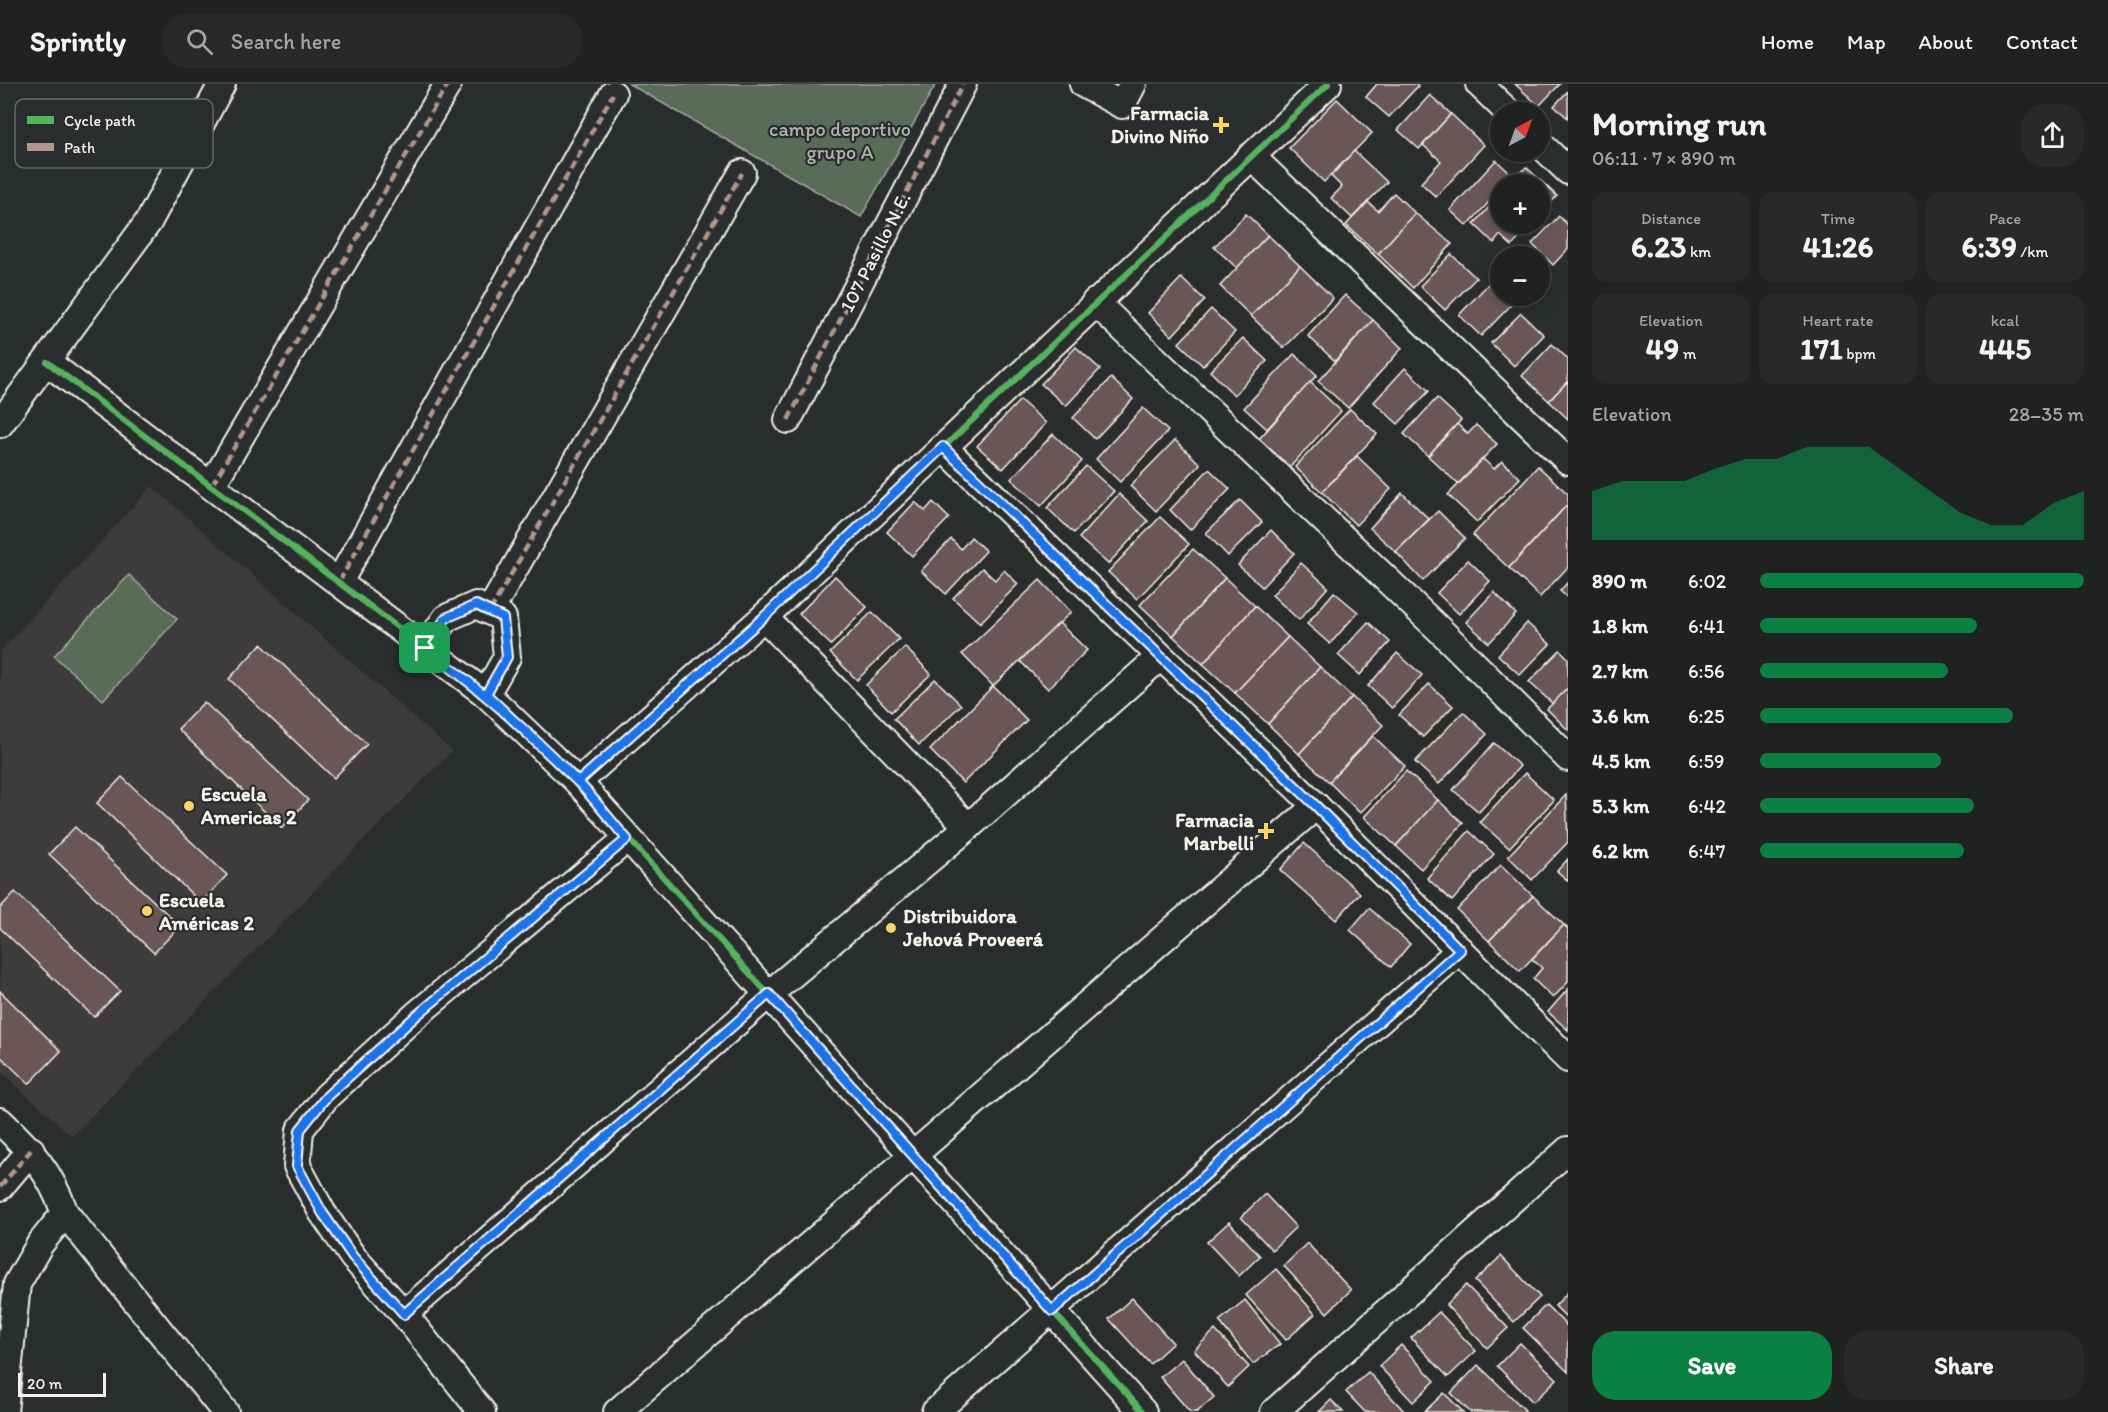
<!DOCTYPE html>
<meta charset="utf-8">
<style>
body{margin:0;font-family:Itim,sans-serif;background:#282a2a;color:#f1f3f6;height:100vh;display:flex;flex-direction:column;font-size:22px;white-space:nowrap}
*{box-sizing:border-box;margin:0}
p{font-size:20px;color:#a2a4a5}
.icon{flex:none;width:33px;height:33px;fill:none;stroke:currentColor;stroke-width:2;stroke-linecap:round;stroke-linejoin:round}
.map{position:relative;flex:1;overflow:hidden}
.details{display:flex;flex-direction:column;background:#202222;width:540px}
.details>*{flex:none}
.needle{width:39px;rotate:41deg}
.buttons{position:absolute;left:1490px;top:18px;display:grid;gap:12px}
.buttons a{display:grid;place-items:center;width:60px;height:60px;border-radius:50%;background:#202222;box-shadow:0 3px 15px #0003,0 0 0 2px #3d3f40;font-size:30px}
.scale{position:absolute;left:18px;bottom:15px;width:88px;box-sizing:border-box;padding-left:6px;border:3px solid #f4f1e8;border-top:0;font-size:16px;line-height:21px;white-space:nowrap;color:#f4f1e8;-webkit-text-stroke:4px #2a2d2e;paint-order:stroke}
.pin{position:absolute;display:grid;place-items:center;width:51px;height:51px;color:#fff;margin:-26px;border-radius:12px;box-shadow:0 3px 9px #0006}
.round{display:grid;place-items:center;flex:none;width:63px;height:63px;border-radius:24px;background:#282a2a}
.summary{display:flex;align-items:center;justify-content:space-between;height:102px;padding:0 24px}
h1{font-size:33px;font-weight:700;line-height:45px}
.metrics{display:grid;grid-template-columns:repeat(3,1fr);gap:9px;height:102px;padding:6px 24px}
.metrics div{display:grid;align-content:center;border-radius:15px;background:#282a2a;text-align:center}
.metrics b{font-size:30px;font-weight:700}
.metrics small{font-size:16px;font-weight:400}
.metrics p{font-size:16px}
.chart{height:168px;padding:12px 24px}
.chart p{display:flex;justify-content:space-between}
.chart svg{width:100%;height:108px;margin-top:6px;fill:#0b8043;opacity:.7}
.primary-button{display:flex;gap:12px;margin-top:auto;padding:12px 24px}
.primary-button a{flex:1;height:69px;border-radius:24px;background:#0b8043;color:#fff;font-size:24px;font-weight:700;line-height:69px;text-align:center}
.primary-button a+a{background:#282a2a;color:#f1f3f6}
ul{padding:0 24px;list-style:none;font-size:20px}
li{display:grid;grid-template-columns:96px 72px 1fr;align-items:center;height:45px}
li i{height:15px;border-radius:8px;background:#0b8043}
header{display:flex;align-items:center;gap:36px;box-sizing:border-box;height:84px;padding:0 30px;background:#202222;border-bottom:2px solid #3d3f40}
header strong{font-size:28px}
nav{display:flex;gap:33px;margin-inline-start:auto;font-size:21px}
.search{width:420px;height:54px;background:#282a2a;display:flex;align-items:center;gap:15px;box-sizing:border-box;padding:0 21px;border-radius:24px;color:#a2a4a5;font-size:22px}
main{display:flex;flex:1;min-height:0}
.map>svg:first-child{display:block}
.built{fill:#3d3a3a}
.green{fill:#586c58;stroke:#a6aea0;stroke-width:1.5}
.building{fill:#6a5756;stroke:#f4f1e8;stroke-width:1.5}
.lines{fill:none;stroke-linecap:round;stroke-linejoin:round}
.street-casing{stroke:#f4f1e8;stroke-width:30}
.street{stroke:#2a2d2e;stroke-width:26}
.quiet{stroke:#b2968c;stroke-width:4.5;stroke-dasharray:9 4.5;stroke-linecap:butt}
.cycleway-casing{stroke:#2a2d2e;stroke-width:10}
.cycleway{stroke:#56b35d;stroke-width:6}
.route-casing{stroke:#fff;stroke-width:12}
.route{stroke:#1a73e8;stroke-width:8}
.poi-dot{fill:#ffd166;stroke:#2a2d2e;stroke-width:2}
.labels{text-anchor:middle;stroke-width:4.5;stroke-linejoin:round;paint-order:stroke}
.poi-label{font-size:20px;font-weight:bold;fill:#f4f1e8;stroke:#2a2d2e;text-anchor:start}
.park-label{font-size:20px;fill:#aeb5a7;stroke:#2a2d2e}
.street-label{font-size:20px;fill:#f4f1e8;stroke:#2a2d2e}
.key{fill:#2a2d2e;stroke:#676866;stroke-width:1.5}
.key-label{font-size:16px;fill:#f4f1e8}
</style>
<header>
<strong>Sprintly</strong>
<div class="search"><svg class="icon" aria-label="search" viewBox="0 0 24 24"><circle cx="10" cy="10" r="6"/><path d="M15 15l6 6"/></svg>Search here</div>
<nav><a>Home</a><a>Map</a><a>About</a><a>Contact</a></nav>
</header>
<main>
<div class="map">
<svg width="1568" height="1328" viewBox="0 0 1568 1328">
<rect width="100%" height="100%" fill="#2a2d2e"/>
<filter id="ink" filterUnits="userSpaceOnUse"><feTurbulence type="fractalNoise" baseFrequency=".0167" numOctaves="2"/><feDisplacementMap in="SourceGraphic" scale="12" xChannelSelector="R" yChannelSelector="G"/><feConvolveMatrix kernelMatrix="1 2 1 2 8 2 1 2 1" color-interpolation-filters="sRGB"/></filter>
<g filter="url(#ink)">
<path class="built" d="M152,402l300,265 -380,385 -72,-65v-419z"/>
<g class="green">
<path d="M629,0h307l-75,133z"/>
<path d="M129,491l48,44 -74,81 -49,-44z"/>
</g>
<g class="building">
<path d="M1377,0h40l1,2 -29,31 -23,-20z"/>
<path d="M1515,0h45l-21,22z"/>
<path d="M1568,7v27l-14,-12z"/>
<path d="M1430,11l21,19 -32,35 -21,-19z"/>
<path d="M1337,15l35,34 -48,49 -35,-34z"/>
<path d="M1451,30l33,31 -48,52 -15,-14 20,-22 -18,-16z"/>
<path d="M1354,67l33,31 -35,36 -21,-20 11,-11 -11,-11z"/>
<path d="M1496,76l17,16 -8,8h-5v6l-33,36 -17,-16z"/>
<path d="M1526,83l31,29 -18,19v-31h-29z"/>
<path d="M1394,109l21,20 -37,41 -32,-29 22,-23 10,9z"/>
<path d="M1500,111v29h32l-20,22 -12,-11 -6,8 -20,-19z"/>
<path d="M1415,129l37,31 -39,44 -35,-34z"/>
<path d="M1246,130l22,21 -31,33 -23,-21z"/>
<path d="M1559,132l9,9v24l-15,16 -21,-21z"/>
<path d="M1268,151l32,31 -49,50 -31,-30z"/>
<path d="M1451,170l25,24 -31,32 -25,-24z"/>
<path d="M1300,182l33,32 -49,50 -33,-32z"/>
<path d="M1181,194l24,22 -33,36 -24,-23z"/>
<path d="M1493,195l7,7v10h10l5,5 -34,35 -22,-21z"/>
<path d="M1345,211l28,25 -38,41 -27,-25z"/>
<path d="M1211,225l24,23 -32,34 -24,-23z"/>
<path d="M1521,229l23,22 -30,31 -23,-23z"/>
<path d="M1373,236l29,28 -54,60 -30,-27z"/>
<path d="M1243,254l24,23 -33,34 -24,-24z"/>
<path d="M1552,260l16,15v22l-19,20 -27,-25z"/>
<path d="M1076,263l24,22 -34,37 -25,-22z"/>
<path d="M1294,270l23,21 -50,54 -23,-21z"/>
<path d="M1405,284l24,23 -31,33 -24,-22z"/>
<path d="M1111,294l22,21 -38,40 -22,-21z"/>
<path d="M1568,297v38l-19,-18z"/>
<path d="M1310,298l31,29 -51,56 -31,-28z"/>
<path d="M1437,314l24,22 -33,36 -24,-22z"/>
<path d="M1020,316l26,23 -43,46 -26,-23z"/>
<path d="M1143,324l25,23 -48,51 -24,-23z"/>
<path d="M1350,325l27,25 -55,58 -27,-25z"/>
<path d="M1457,340l11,10 8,-9 21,19 -39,40 -30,-28z"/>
<path d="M1053,350l29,27 -41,45 -30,-27z"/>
<path d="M1175,356l25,24 -44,47 -26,-25z"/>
<path d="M1357,372l34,33 -35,36 -34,-33z"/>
<path d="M1483,375l11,10 8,-8 18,17 -43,44 -29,-27z"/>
<path d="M1086,382l28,25 -40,42 -27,-25z"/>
<path d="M1538,382l30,28v10l-59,64 -36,-33z"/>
<path d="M1209,385l21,20 -40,41 -20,-20z"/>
<path d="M1402,409l27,26 -33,33 -26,-24z"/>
<path d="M1119,410l29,27 -40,43 -29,-26z"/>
<path d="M1240,416l22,22 -34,34 -22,-23z"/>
<path d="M915,418l10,9 8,-9 16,16 -37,38 -25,-24z"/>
<path d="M1567,421l1,62 -28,30 -31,-29z"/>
<path d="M1438,427l27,27 -42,43 -27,-29z"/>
<path d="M1160,433l29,27 -52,55 -29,-27z"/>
<path d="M1271,446l23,23 -32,34 -24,-22z"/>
<path d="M971,453l15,14 -40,43 -25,-23 30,-32 10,10z"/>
<path d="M1193,465l32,29 -52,58 -33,-31z"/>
<path d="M1468,476l22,21 -31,33 -22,-21z"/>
<path d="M1301,479l27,24 -29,33 -27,-25z"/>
<path d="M982,484l13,12 9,-10 14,14 -38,39 -27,-25z"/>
<path d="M835,492l32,31 -36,38 -32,-31z"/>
<path d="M1225,494l30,28 -52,58 -30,-28z"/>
<path d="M1040,496l31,32 -78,74 -31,-32z"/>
<path d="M1568,498v16l-8,-7z"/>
<path d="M1334,508l24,20 -28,32 -23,-20z"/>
<path d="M1494,508l22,22 -27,29 -23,-21z"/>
<path d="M1255,522l33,31 -53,56 -32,-29z"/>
<path d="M872,528l27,27 -42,41 -27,-27z"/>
<path d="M1368,538l22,20 -30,33 -22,-20z"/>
<path d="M1059,539l28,27 -39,39 -28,-28z"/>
<path d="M1527,539l23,21 -30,31 -22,-20z"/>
<path d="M1288,553l32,30 -52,57 -33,-31z"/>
<path d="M261,560l106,100 -33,34 -105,-99z"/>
<path d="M905,563l26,27 -40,38 -25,-27z"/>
<path d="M1560,566l8,8v30l-15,16 -24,-22z"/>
<path d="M1397,569l25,22 -30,33 -24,-22z"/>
<path d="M1320,583l32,30 -53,57 -31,-30z"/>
<path d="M935,595l26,26 -42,40 -25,-26z"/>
<path d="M1429,600l24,22 -30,31 -24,-22z"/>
<path d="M993,602l34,34 -64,63 -33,-33z"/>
<path d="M1568,604v42l-21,-21z"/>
<path d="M1352,613l31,28 -54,57 -30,-28z"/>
<path d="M204,618l104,98 -26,28 -104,-99z"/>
<path d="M1463,628l24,22 -48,50 -24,-22z"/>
<path d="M1373,652l32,30 -45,47 -31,-31z"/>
<path d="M1494,659l26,23 -41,46 -26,-22z"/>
<path d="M1406,687l32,29 -42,46 -32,-29z"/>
<path d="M1525,689l29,27 -45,48 -29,-26z"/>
<path d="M122,693l105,98 -26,28 -104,-100z"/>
<path d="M1566,711l2,47 -36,38 -24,-24z"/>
<path d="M1438,716l25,23 -42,46 -25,-23z"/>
<path d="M75,743l105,99 -26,27 -105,-99z"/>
<path d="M1469,747l25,23 -42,47 -25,-23z"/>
<path d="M1304,759l56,50 -24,27 -56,-50z"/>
<path d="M1568,775v22l-11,-10z"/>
<path d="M1501,781l32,31 -44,45 -32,-31z"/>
<path d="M15,808l105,99 -26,26 -94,-89v-20z"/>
<path d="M1533,812l31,29 -44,46 -31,-30z"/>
<path d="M1369,824l41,36 -19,23 -41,-37z"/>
<path d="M1564,841l4,4v53l-15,16 -20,-19 9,-11 -10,-9z"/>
<path d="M1568,905v41l-20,-18z"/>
<path d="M0,907l61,60 -32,33 -29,-28z"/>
<path d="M1265,1110l31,33 -24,23 -31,-33z"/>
<path d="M1229,1138l31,34 -21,20 -32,-34z"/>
<path d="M1307,1159l44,47 -24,23 -43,-47z"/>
<path d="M1501,1172l39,41 -26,25 -39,-41z"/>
<path d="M1276,1185l39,45 -29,26 -40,-45z"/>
<path d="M1466,1201l42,43 -21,20 -41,-43z"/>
<path d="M1568,1208v27l-13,-13z"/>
<path d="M1132,1214l41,45 -23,21 -41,-45z"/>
<path d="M1245,1216l35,44 -27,20 -34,-43z"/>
<path d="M1546,1221l22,22v45l-45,-44z"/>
<path d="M1439,1228l37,39 -28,26 -37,-39z"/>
<path d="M1215,1246l34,37 -21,20 -34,-37z"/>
<path d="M1520,1259l37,36 -24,23 -36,-36z"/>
<path d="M1401,1261l34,36 -22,21 -34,-36z"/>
<path d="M1182,1275l32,38 -17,15h-7l-30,-35z"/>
<path d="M1478,1281l47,45 -2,2h-53l-19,-19z"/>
<path d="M1368,1288l37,40h-40l-19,-20z"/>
<path d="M1444,1309l19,19h-39z"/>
<path d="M1331,1316l12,12h-24z"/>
</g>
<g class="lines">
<defs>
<g id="street">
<path d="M1083,0l39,21 11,-21"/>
<path d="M1479,0l29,28"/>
<path d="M1539,59l29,28"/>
<path d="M1251,72l317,305"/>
<path d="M1095,218l350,333 123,123"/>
<path d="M47,278l439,332 92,88 565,630"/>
<path d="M788,336l175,-336"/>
<path d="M0,340l149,-203 73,-137"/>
<path d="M943,363l373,359 252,253"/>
<path d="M212,401l236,-401"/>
<path d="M339,498l274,-488"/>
<path d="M490,527l252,-438"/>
<path d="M764,533l204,210"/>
<path d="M425,564l21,-30 30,-13 27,13 4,39 -21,37"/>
<path d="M578,698l186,-165 564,-533"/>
<path d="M0,1037c31,29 50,51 65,92l160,199"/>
<path d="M0,1103l31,-37"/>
<path d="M404,1230l365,-320 199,-167 192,-170"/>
<path d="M4,1328l13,-128 23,-40 25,-31"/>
<path d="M482,1328l-78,-98 -51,-57 -31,-45 -25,-46 3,-36 27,-34 89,-81 211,-176"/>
<path d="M617,1328l699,-606"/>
<path d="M935,1328l525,-462"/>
<path d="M1274,1328l294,-262"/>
</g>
</defs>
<use href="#street" class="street-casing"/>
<use href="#street" class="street"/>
<g class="quiet">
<path d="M788,336l175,-336"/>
<path d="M212,401l236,-401"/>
<path d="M339,498l274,-488"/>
<path d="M490,527l252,-438"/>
<path d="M425,564l21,-30 30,-13 27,13 4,39 -21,37"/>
<path d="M0,1103l31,-37"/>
</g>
<defs>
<g id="cycleway">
<path d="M47,278l439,332 92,88 565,630"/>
<path d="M578,698l186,-165 564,-533"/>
</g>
</defs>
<use href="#cycleway" class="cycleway-casing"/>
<use href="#cycleway" class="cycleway"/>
</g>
</g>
<g class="lines" filter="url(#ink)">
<defs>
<path id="route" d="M425,564c54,40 104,84 151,132 18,18 34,40 51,59l-211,177 -89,80 -27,34 -3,36 25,46 31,45 51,57 365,-320 283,317 408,-361 -144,-144 -373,-359 -179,170 -186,165 -92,-88 21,-37 -4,-39 -27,-13 -30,13 -21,30"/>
</defs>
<use href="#route" class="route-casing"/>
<use href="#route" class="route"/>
</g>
<g class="poi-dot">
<path d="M1218 32h6v6h6v6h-6v6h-6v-6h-6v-6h6z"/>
<circle cx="189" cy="722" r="6"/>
<path d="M1263 738h6v6h6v6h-6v6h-6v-6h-6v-6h6z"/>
<circle cx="147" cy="827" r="6"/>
<circle cx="891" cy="844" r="6"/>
</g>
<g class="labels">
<g class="poi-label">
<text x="1209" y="36" text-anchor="end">Farmacia<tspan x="1209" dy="23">Divino Niño</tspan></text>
<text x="201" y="717">Escuela<tspan x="201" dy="23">Americas 2</tspan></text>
<text x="1254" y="743" text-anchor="end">Farmacia<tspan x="1254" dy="23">Marbelli</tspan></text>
<text x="159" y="823">Escuela<tspan x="159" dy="23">Américas 2</tspan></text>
<text x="903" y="839">Distribuidora<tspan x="903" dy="23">Jehová Proveerá</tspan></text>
</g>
<g class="park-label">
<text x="840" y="52">campo deportivo<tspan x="840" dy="23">grupo A</tspan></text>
</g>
<g class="street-label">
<text transform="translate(875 168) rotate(-63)" y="7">107 Pasillo N.E.</text>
</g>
</g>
<rect x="15" y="15" width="198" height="69" rx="9" class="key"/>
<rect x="27" y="32" width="27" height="8" fill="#56b35d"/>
<rect x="27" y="59" width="27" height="8" fill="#b2968c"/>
<g class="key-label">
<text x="64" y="42">Cycle path</text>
<text x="64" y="69">Path</text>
</g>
</svg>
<div class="buttons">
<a><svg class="needle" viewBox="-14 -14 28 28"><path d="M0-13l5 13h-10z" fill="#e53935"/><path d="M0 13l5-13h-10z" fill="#a2a4a5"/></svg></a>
<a>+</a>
<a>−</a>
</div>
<div class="scale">20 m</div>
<div class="pin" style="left:425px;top:564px;background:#1e9e55"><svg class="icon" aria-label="arrive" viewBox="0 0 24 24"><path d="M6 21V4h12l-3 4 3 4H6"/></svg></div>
</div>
<section class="details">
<div class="summary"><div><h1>Morning run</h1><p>06:11 · 7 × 890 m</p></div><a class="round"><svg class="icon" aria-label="share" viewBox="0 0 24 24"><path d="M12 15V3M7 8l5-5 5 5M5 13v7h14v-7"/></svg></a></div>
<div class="metrics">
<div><p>Distance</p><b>6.23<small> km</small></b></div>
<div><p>Time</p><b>41:26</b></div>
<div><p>Pace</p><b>6:39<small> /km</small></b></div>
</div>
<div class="metrics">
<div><p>Elevation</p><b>49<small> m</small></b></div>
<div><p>Heart rate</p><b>171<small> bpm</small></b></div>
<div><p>kcal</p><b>445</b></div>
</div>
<div class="chart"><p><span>Elevation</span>28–35 m</p>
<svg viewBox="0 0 160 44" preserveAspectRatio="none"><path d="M0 44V24L10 20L20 20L30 20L40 15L50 11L60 11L70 6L80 6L90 6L100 15L110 24L120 33L130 38L140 38L150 29L160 24V44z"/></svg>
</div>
<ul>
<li><b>890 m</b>6:02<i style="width:100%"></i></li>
<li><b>1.8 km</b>6:41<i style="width:67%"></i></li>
<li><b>2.7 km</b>6:56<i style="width:58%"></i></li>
<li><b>3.6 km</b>6:25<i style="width:78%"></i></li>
<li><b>4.5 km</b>6:59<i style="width:56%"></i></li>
<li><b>5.3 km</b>6:42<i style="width:66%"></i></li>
<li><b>6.2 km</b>6:47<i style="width:63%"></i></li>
</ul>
<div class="primary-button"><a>Save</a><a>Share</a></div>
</section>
</main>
